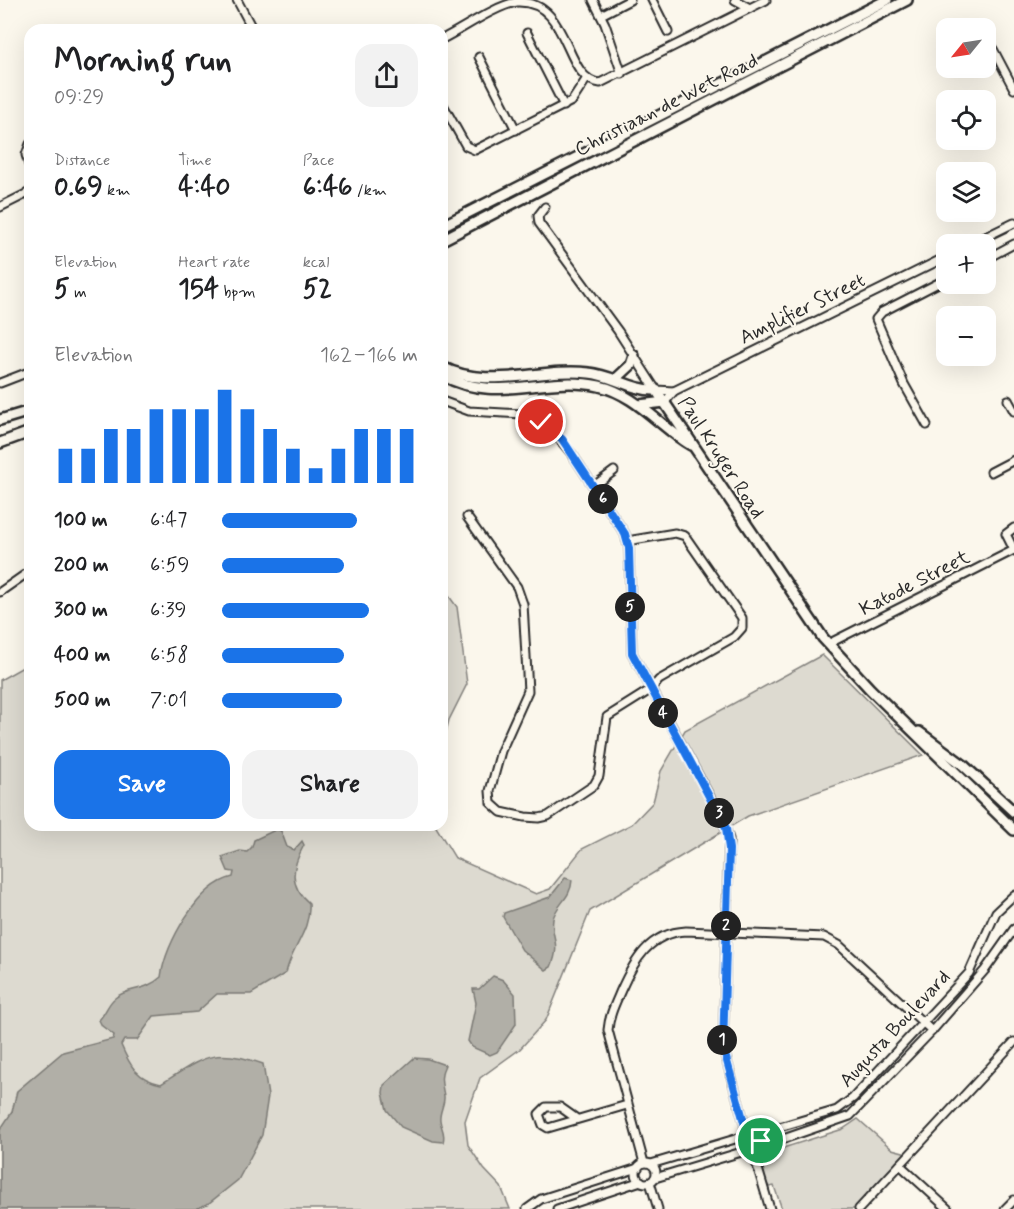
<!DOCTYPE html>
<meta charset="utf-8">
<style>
body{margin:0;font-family:Mynerve,sans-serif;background:#f2f2f2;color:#202124;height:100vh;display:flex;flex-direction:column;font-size:22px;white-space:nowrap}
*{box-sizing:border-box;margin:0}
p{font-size:20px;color:#757577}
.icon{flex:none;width:33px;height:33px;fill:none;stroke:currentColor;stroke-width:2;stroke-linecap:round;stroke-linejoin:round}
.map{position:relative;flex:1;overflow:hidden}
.sheet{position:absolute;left:24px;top:24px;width:424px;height:807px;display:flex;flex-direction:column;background:#fff;border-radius:18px;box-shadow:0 6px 24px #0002}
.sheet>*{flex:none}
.needle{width:39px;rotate:240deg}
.buttons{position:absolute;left:936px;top:18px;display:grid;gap:12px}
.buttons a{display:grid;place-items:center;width:60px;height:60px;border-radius:12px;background:#fff;box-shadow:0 6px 24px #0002;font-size:30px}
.pin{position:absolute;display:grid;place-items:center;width:51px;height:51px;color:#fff;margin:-26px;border:3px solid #fff;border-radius:50%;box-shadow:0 2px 6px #0007}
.km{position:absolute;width:30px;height:30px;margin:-15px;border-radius:50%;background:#222;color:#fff;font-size:16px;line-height:30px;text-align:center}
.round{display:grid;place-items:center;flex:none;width:63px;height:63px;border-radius:18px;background:#f2f2f2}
.summary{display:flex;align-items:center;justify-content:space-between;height:102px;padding:0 30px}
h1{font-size:33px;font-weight:700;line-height:45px}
.stats{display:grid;grid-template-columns:repeat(3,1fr);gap:9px;height:102px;padding:6px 30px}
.stats div{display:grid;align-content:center}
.stats b{font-size:26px;font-weight:700}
.stats small{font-size:16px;font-weight:400}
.stats p{font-size:16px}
.chart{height:168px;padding:12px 30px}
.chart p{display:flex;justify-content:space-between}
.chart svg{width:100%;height:108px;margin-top:6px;stroke:#1a73e8;stroke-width:6}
.cta{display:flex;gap:12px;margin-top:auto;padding:12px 30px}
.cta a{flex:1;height:69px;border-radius:18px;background:#1a73e8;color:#fff;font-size:24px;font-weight:700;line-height:69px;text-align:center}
.cta a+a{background:#f2f2f2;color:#202124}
ul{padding:0 30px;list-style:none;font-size:20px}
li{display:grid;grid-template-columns:96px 72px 1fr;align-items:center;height:45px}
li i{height:15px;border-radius:8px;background:#1a73e8}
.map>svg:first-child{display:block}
.green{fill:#dddad0;stroke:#84827e;stroke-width:1.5}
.water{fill:#b1afa7;stroke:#7b7a75;stroke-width:1.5}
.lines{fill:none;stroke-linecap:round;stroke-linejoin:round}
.street-casing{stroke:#2b2b2b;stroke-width:11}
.secondary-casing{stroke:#2b2b2b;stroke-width:14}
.street{stroke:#fbf7ec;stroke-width:7}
.secondary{stroke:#fbf7ec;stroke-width:9}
.route-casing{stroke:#fff;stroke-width:12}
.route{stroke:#1a73e8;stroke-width:8}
.labels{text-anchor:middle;stroke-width:4.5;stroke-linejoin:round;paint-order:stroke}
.street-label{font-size:20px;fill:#2b2b2b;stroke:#fbf7ec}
</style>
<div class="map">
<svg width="1014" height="1209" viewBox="0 0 1014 1209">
<rect width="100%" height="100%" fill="#fbf7ec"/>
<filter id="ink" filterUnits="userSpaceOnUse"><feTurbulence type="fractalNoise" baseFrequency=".0167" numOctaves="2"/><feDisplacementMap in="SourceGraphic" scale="12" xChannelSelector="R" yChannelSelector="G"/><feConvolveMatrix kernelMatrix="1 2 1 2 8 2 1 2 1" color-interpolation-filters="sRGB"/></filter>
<g filter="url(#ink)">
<g class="green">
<path d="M443,588l14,19 10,77 -18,36 -6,24z"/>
<path d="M822,655l101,100 -175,61 -158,95 -44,109 -26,29 -40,29 -15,43 3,24 16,24 17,18 9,22h-510v-529l30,-17v162h405l20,33 81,36 14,-5 32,-40 50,-25 21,-22 8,-31 24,-41z"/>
<path d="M858,1119l34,30 15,4 -52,56h-73l-8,-23 -5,1c-6,-9 -10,-23 -5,-33l79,-25z"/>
</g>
<g class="water">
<path d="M277,829l4,2 6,16 7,3 8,-9 2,4c-12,22 -16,40 5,58 2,28 -18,45 -23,70l-35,21h-34l-20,18 -43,4 -17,24h-13l-3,5c9,21 16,34 40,39 42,-26 51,-38 102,-20l5,32 -6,39 -24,45 -29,23 -13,6h-196v-79l12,-18 5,-21 46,-39 50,-13 1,-4 -12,-9 -3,-6c7,-7 9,-17 16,-22 13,-11 30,-6 46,-21 4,-33 37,-92 72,-100l1,-5 -6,-1 -6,-14 18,-6 7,1 5,-5 2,-7z"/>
<path d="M565,878l7,2c-1,19 -16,24 -19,39 -3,17 9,24 -2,48l-5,3 -24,-20 -19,-33 1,-4 46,-16z"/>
<path d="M493,976l10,4 12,14 1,30 -19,28 -7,3 -18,-8 -4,-6 8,-38 -3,-14h6z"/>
<path d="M414,1058l14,1 17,6c-6,11 -3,19 -1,31 1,8 -5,16 -4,24 1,9 6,13 3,22l-10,-1 -32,-14 -14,-17 -4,-17 1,-8z"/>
</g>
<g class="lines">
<defs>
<g id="street">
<path d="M237,0l16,30"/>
<path d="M593,0l12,24 17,50"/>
<path d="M652,0l16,32"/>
<path d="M735,0l15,8"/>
<path d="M601,15l29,-15"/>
<path d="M527,33l37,73"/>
<path d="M442,39c22,-11 53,-33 75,-37 54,-2 46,78 83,81l166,-83"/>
<path d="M993,49l21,40"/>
<path d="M479,57l37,73"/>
<path d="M442,103l24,43 9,4 97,-49 15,-23"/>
<path d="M30,144l-4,11 4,13"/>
<path d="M0,207l30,-15"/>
<path d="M545,207l-7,9 1,7 79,108 38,59 18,1"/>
<path d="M971,244l43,-21"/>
<path d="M986,259l28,-15"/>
<path d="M0,383l26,-10"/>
<path d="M1008,400l6,11"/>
<path d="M442,401l27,10 53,3 27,13 23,27 53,80 4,14 3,105 91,168 6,18 -6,208 24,86"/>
<path d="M665,402l9,-11 272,-134"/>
<path d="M927,425l-23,-41 -28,-65 6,-7 64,-33"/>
<path d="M991,472l23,-12"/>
<path d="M594,486l20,-15"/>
<path d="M467,517l50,70 6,17 5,87 -27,60 -11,40 1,12 10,9 24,5 14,1 9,-2 46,-31 5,-9 8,-59 43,-27 9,-10 75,-43 8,-9v-10l-57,-82 -10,-3 -48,8"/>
<path d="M1014,528l-8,6 8,16"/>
<path d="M0,592l30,-21"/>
<path d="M828,644l186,-94"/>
<path d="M577,1119l-17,-12h-14l-7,7 4,11 5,3 79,-23"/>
<circle cx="751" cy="1142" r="10"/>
<path d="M756,1134l81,-24 16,-12 116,-125 27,-61 18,-17"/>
<path d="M760,1147l90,-31 82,-85 53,-61 29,-41"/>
<path d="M753,1152l17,57"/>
<circle cx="646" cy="1173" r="10"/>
<path d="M644,1163l-36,-133c1,-14 7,-26 13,-40 13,-29 28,-57 65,-59l138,6 15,8 93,86"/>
<path d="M651,1164l91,-27"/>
<path d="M900,1165l48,44"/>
<path d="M655,1178l90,-27"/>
<path d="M650,1182l8,27"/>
<path d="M527,1209l14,-10 97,-31"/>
<path d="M557,1209l84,-28"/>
<path d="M859,1209l155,-167"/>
<path d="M1005,1209l9,-9"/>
</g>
<g id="secondary">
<path d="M442,226l445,-226"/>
<path d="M442,240l465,-240"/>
<path d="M442,367c46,24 98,0 147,6 23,2 44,18 67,17l167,248 47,51 144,141"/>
<path d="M442,375c54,30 101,-1 157,11 37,8 61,41 92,59"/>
<path d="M616,379l15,-14 3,-9"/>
<path d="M639,405l26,-3"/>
<path d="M0,420l30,-9"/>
<path d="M0,443l30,-11"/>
<path d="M919,732l43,32 52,48"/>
</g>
</defs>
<use href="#street" class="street-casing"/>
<use href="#secondary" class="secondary-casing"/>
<use href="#street" class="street"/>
<use href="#secondary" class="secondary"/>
</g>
</g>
<g class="lines" filter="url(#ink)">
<defs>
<path id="route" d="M541,422l21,17 63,95 4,14 3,105 94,175 3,21 -6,198 24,86 9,1 5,7"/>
</defs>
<use href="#route" class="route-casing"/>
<use href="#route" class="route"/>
</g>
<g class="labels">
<g class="street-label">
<text transform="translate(666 104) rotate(-27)" y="7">Christiaan de Wet Road</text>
<text transform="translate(802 308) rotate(-26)" y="7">Amplifier Street</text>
<text transform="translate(722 457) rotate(57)" y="7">Paul Kruger Road</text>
<text transform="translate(914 582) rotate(-27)" y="7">Katode Street</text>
<text transform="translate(894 1028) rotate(-47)" y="7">Augusta Boulevard</text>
</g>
</g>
</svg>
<div class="buttons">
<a><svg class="needle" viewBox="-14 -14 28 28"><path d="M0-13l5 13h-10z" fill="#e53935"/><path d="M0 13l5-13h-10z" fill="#757577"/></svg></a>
<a><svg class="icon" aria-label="locate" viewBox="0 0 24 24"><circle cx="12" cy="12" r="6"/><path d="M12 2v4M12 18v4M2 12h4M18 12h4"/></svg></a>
<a><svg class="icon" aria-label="layers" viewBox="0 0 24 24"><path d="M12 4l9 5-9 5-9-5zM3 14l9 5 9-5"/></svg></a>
<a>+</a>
<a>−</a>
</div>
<div class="pin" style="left:761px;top:1141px;background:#1e9e55"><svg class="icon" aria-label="arrive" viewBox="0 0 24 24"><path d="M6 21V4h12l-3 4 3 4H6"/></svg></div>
<div class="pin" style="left:541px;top:422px;background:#d93025"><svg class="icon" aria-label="check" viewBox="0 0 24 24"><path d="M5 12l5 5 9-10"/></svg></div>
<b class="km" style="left:722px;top:1040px">1</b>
<b class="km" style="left:726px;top:926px">2</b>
<b class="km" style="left:719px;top:813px">3</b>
<b class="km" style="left:663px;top:713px">4</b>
<b class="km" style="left:630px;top:607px">5</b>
<b class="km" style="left:603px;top:499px">6</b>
<section class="sheet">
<div class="summary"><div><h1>Morning run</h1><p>09:29</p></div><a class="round"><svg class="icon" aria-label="share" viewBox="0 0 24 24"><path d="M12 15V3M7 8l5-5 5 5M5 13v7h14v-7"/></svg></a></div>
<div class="stats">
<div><p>Distance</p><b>0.69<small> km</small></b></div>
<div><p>Time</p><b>4:40</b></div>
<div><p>Pace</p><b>6:46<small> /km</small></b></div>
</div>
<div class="stats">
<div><p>Elevation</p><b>5<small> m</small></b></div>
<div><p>Heart rate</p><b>154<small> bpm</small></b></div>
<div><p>kcal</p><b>52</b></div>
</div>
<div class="chart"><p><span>Elevation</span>162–166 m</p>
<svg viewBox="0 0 160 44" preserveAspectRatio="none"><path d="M5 44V30M15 44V30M25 44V22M35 44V22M45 44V14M55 44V14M65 44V14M75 44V6M85 44V14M95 44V22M105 44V30M115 44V38M125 44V30M135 44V22M145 44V22M155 44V22"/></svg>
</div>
<ul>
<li><b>100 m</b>6:47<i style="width:69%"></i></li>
<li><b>200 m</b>6:59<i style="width:62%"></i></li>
<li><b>300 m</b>6:39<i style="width:75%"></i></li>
<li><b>400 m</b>6:58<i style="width:62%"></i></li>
<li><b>500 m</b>7:01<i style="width:61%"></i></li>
</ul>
<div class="cta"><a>Save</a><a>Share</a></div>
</section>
</div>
